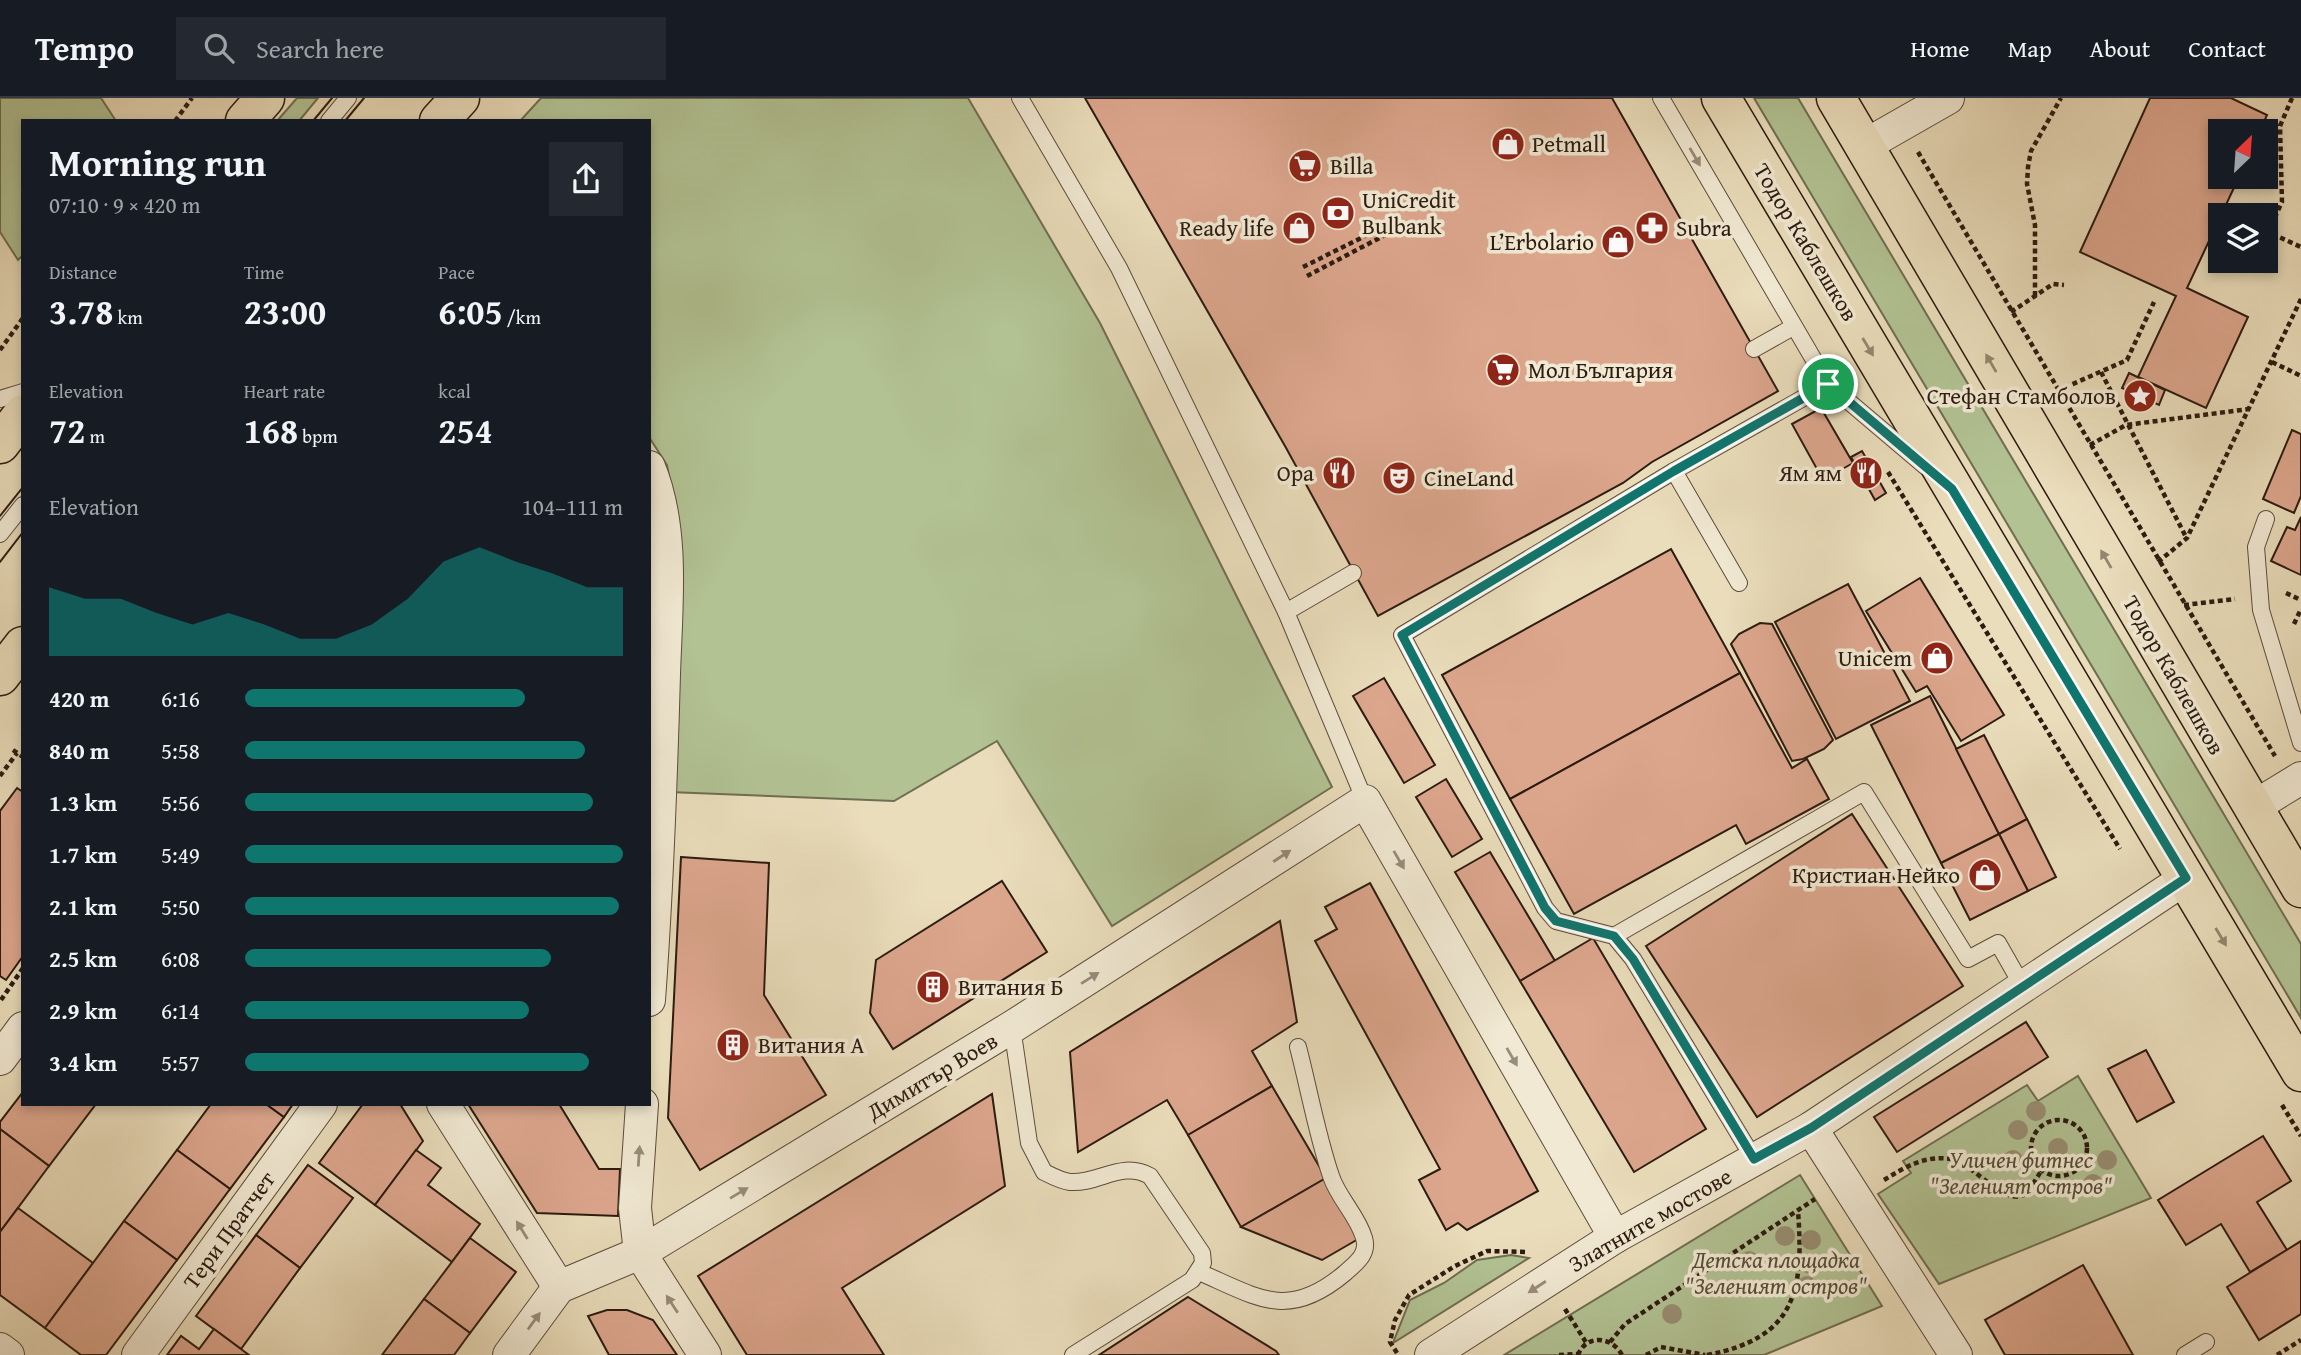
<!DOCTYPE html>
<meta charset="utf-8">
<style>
body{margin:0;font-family:"Gentium Book Plus",serif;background:#242831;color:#f1f3f6;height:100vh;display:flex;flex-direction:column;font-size:26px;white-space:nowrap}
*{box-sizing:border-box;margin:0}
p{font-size:23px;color:#9ea1a6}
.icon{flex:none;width:38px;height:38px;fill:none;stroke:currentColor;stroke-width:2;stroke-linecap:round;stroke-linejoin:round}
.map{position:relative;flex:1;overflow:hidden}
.sheet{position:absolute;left:21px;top:21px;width:630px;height:987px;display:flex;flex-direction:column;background:#171b24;border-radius:0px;box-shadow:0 4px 10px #0003}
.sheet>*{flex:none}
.needle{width:46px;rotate:25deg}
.tools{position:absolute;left:2208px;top:21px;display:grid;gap:14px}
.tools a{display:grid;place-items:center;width:70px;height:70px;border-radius:0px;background:#171b24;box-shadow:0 4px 10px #0003;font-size:35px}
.pin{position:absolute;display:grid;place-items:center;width:60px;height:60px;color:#fff;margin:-30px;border:4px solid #fff;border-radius:50%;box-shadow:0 2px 7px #0007}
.round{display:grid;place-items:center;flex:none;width:74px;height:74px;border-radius:0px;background:#242831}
.overview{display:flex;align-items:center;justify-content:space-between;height:119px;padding:0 28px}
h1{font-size:38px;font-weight:700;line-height:52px}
.figures{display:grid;grid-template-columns:repeat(3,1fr);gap:10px;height:119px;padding:7px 28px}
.figures div{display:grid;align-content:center}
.figures b{font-size:35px;font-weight:700}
.figures small{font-size:19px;font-weight:400}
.figures p{font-size:19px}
.chart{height:196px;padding:14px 28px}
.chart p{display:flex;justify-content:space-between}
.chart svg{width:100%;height:126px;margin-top:7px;fill:#0f766e;opacity:.7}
ul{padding:0 28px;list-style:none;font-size:23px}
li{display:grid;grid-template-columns:112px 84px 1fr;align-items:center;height:52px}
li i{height:18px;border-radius:9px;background:#0f766e}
header{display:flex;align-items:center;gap:42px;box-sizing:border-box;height:98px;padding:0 35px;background:#171b24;border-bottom:2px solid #363941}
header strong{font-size:33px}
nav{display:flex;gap:38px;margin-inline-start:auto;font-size:24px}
.search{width:490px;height:63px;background:#242831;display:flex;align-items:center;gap:18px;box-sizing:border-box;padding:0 24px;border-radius:0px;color:#9ea1a6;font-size:26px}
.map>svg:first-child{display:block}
.green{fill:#b2c293;stroke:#6f6e52;stroke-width:2}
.building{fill:#dca68d;stroke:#2c1b10;stroke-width:2}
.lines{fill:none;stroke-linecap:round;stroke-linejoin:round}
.lane-casing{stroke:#5c4c3b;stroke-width:18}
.street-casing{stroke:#5c4c3b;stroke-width:34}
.primary-casing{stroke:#2c1b10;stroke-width:41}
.path{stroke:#2c1b10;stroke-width:4.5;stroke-dasharray:5 3.5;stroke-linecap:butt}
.lane{stroke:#f1e9d3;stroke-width:16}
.street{stroke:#f1e9d3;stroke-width:32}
.primary{stroke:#eaddbb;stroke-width:38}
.tram{stroke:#2c1b10;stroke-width:2}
.tree{fill:#988e72}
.oneway{fill:#988c7b}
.oneway2{fill:#94866e}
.route-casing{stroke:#fff;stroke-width:14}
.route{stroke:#0f766e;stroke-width:9}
.labels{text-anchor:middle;stroke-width:7;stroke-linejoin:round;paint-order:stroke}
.poi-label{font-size:23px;fill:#2c1b10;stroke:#f1e9d3;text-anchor:start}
.street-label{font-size:23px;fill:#2c1b10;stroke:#f1e9d3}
.park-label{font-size:23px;font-style:italic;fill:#544d37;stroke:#f1e9d3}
</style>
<header>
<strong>Tempo</strong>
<div class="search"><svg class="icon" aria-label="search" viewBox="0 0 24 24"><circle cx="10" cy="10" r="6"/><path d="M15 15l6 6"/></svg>Search here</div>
<nav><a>Home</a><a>Map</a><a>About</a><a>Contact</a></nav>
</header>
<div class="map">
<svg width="2301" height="1257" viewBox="0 0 2301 1257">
<rect width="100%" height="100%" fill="#eaddbb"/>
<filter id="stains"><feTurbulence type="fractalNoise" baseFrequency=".00286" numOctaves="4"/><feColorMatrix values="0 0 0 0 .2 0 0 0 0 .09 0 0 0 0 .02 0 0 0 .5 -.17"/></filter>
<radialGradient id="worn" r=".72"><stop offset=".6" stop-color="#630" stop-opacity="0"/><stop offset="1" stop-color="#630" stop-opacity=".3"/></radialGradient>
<g class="green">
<path d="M0,0h101l15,23h-93v134l-5,5 -18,-28z"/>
<path d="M297,0h21l-19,23h-22z"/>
<path d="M541,0h427l132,225 232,464 -220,139 -115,-185 -103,60 -225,-9 11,-252 -13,-75 -18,-28v-316h-129z"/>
<path d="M1754,0h44l503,846v74z"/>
<path d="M2078,978l73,122 -212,86 -61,-90 33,-21 -8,-12 124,-76 11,16z"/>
<path d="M1800,1077l82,131 -118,49h-260z"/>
<path d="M1511,1157l18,3 -136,85 17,-43 34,-17 33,-23z"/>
</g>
<g class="building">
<path d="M1085,0h527l166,293 -126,71 -29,21 -245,133 -93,-170z"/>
<path d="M2150,0h81l36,17 -7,16h-39v46h18l-52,111 61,29 -42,91 -68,-31 38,-81 -96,-44z"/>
<path d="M2129,275l36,17 -6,15 -37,-17z"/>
<path d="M1821,310l32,55 -30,17 -31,-56z"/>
<path d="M2292,332l9,4v62l-7,17 -31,-14z"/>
<path d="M1862,353l24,42 -11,7 -24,-43z"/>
<path d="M2301,419v58l-30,-14 16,-34 8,3z"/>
<path d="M1671,451l69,124 -230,126 -68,-124z"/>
<path d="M1920,480l84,137 -43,26 -34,-55 -11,6 -50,-81z"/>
<path d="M1848,486l62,117 -74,38 -61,-117z"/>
<path d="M1760,525l12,1 61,116 -9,9 -21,10 -11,2 -61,-117 8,-10z"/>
<path d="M1740,575l52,95 15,-9 22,40 -83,45 -10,-19 -162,89 -64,-115z"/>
<path d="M1384,580l51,87 -31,18 -51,-87z"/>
<path d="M1930,598l69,138 -58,29 -70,-138z"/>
<path d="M1984,637l43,84 -28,15 -43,-85z"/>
<path d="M1446,681l36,60 -30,18 -36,-60z"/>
<path d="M17,690l6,4v164l-17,24 -6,-4v-165z"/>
<path d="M1852,716l111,172 -206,131 -111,-171z"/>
<path d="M2027,721l29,58 -28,14 -29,-57z"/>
<path d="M1999,736l29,57 -58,29 -29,-57z"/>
<path d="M1490,754l65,109 -35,20 -65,-109z"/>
<path d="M681,759l88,6 -5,132 62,100 -126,75 -32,-52z"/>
<path d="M1002,783l45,71 -154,97 -23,-36 6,-53z"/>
<path d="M1370,785l168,308 -71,39 -9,-7 -12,7 -27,-50 21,-11 -125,-228 22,-12 -12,-22z"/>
<path d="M1280,823l17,101 -45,29 20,35 -84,49 -21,-35 -89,52 -8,-100z"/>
<path d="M1593,840l113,191 -72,43 -114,-191z"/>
<path d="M2026,924l22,35 -151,95 -23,-35z"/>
<path d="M2146,952l28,52 -37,20 -29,-53z"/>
<path d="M1272,988l54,92 -85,49 -53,-92z"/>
<path d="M23,994v12h73l-47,62 -49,-37v-7z"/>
<path d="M992,996l13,92 -163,102 42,67h-137l-49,-79z"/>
<path d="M211,1006h55l18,13 -54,72 -53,-39z"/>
<path d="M266,1006h27l-9,13z"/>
<path d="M363,1006h37l23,37 -48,64 -56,-42z"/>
<path d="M468,1006h91l40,65h21l-2,47 -81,-3z"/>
<path d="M0,1031l49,37 -49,66z"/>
<path d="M2263,1038l28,45 -34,21 30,48 -37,22 -29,-48 -35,21 -28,-45z"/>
<path d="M177,1052l53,39 -53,71 -53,-39z"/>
<path d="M416,1052l25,18 -13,17 52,39 -28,38 -77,-57z"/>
<path d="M308,1067l45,33 -53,70 -44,-33z"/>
<path d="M1326,1080l34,60 -38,22 -81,-33z"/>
<path d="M18,1110l75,55 -48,65 -45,-33v-63z"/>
<path d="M124,1123l53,39 -71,95h-25l-36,-27z"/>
<path d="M256,1137l44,33 -59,81 -45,-33z"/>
<path d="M470,1140l46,34 -46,61 -46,-34z"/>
<path d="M2301,1143v73l-42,26 -32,-53z"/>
<path d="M2083,1167l50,90h-128l-20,-35z"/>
<path d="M1188,1199l88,54 3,4h-180z"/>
<path d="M424,1201l46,34 -16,22h-72z"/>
<path d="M607,1212h20l26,10 24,35h-68l-21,-39z"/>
<path d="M214,1231l35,26h-82l14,-19 18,13z"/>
</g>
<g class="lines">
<defs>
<g id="lane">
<path d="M1020,0l99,170 167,344 79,189"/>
<path d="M1661,0l167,286 98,83"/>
<path d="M329,23l19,-23"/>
<path d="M1754,251l39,-22"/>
<path d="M0,301l23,-7"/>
<path d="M1674,373l65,112"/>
<path d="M2266,421l-10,28 5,63 40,133"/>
<path d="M0,436l23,-29"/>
<path d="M1286,514l67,-39"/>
<path d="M1614,838l250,-144 104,167 30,-16 25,44"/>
<path d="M1012,929l17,116 15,29c8,4 17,9 26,10 29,2 52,-22 80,-6l52,77 1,10 -11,17 -119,75"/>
<path d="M1754,1061l-121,-200 -19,-23 -58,-15 -11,-13 -143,-273 272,-164 154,-87"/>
<path d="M1199,1174c60,26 89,49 146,1 11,-10 24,-19 19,-35 -6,-22 -26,-40 -33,-62 -14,-41 -22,-87 -33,-129"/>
<path d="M2185,1257l21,-13"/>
</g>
<g id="street">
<path d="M1864,48l84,-48"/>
<path d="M649,369c26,63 17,141 15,207 -3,109 -7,217 -15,326"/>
<path d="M2252,710l49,-30"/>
<path d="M0,961l23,-31"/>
<path d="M443,1006l116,183"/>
<path d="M642,1006l-7,104 5,45 65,102"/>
<path d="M1811,1030l145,227"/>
<path d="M0,1251l8,6"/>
<path d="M138,1257l183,-251"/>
<path d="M509,1257l50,-68 81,-34 372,-226 353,-226 250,436"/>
<path d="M1431,1257l184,-118 196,-109 375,-250"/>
</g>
<g id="primary">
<path d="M1721,0l580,974"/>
<path d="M1836,0l465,790"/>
<path d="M245,23l20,-23"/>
<path d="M439,23l21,-23"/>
<path d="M0,346l23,-30"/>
<path d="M0,578l23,-30"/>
</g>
</defs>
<use href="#lane" class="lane-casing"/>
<use href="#street" class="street-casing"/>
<use href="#primary" class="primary-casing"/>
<g class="path">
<path d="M2292,0l-12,28 2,76 -14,30 33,15"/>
<path d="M175,23l17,-23"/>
<path d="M1918,54l357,604"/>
<path d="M1303,169l82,-41"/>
<path d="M1307,178l82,-43"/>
<path d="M2035,198v-71l-8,-41 1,-17 3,-16 30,-53"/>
<path d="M2011,214l42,-28 11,1"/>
<path d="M0,252l23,-32"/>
<path d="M2272,264l29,14"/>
<path d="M2101,274l85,165"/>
<path d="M2057,293l70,-31 27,-58"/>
<path d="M2090,347l36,-20 123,-16"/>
<path d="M1888,374l232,377"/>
<path d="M2158,464l29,-24 114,-239"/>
<path d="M2286,495l15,7"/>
<path d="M2184,507l51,-6"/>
<path d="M2294,526l7,-15"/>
<path d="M13,652l10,7"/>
<path d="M0,678l17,-23"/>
<path d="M1,902l22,-32"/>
<path d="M2282,1007l19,31"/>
<circle cx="2059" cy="1050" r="28"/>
<path d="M1884,1082c21,-13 41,-25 67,-21 22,4 57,51 75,34 6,-6 11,-16 16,-23"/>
<path d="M1565,1211l22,35"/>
<path d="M1610,1244l15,-18 190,-125"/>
<path d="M1397,1255l-7,-11 5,-22 14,-25 46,-29 32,-15 40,1"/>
<path d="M1559,1257l19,-1"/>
<path d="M1578,1257c8,-21 34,-19 44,0"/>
<path d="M1646,1257l15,-8 44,8"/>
<path d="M1707,1257c89,-17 97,-64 91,-144"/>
<path d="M2277,1257l24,-15"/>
</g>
<use href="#lane" class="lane"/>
<use href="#street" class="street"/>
<use href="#primary" class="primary"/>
<g class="tram">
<path d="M313,23l19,-23"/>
<path d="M345,23l19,-23"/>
<path d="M0,418l23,-29"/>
<path d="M0,464l23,-30"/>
</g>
</g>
<g class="tree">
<circle cx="2036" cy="1013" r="10"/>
<circle cx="2018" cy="1032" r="10"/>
<circle cx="2058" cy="1050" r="10"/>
<circle cx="2013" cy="1062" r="10"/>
<circle cx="2107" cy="1062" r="10"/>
<circle cx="2093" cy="1086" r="10"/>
<circle cx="1785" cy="1138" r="10"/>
<circle cx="1811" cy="1142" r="10"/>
<circle cx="1749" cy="1163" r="10"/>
<circle cx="1810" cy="1166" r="10"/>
<circle cx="1807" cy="1188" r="10"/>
<circle cx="1672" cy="1216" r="10"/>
</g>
<defs><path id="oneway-solid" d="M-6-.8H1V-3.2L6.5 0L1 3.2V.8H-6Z" transform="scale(1.75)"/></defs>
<g class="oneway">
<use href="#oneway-solid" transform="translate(1695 59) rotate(60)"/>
<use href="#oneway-solid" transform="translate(1282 758) rotate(-33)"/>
<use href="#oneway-solid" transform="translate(1399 762) rotate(60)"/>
<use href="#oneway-solid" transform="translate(1090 880) rotate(-32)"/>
<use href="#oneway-solid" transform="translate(1512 959) rotate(60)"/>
<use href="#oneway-solid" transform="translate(639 1058) rotate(-86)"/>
<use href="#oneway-solid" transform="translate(739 1095) rotate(-31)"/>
<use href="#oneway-solid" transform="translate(522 1132) rotate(-122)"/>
<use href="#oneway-solid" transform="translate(1537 1189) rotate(147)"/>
<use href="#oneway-solid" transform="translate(672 1206) rotate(-123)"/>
<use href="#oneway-solid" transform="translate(534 1223) rotate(-54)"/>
</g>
<g class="oneway2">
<use href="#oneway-solid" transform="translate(1868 249) rotate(59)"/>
<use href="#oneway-solid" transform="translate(1991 265) rotate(-120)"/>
<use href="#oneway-solid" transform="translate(2106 461) rotate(-120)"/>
<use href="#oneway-solid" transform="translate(2221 839) rotate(59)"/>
</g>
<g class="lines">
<defs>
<path id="route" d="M1828,286l124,105 234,389 -375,250 -57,31 -121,-200 -19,-23 -58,-15 -11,-13 -143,-273 272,-164z"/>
</defs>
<use href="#route" class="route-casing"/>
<use href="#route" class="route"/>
</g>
<defs>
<symbol id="shop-disc" viewBox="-11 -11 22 22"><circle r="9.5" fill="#8f2418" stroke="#f1e9d3"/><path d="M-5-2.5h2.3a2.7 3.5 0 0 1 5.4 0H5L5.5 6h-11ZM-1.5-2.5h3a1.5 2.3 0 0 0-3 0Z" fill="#fff"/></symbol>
<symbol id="supermarket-disc" viewBox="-11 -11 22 22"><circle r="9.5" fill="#8f2418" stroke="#f1e9d3"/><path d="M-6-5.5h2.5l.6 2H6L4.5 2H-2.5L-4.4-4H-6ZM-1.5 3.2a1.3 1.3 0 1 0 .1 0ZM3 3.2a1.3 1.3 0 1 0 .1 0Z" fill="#fff"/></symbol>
<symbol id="bank-disc" viewBox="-11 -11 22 22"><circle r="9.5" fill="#8f2418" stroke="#f1e9d3"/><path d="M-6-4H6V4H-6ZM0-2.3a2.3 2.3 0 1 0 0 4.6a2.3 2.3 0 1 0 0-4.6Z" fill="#fff"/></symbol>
<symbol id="pharmacy-disc" viewBox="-11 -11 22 22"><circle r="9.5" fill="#8f2418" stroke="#f1e9d3"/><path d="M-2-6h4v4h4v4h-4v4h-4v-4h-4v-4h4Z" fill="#fff"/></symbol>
<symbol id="sight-disc" viewBox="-11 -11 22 22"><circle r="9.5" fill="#8f2418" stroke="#f1e9d3"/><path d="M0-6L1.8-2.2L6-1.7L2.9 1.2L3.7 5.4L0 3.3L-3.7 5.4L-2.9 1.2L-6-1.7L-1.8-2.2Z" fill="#fff"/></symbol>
<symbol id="restaurant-disc" viewBox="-11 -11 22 22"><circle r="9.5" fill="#8f2418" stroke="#f1e9d3"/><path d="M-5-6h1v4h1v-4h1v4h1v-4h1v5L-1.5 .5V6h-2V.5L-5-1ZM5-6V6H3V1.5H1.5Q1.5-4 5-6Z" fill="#fff"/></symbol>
<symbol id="theatre-disc" viewBox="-11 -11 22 22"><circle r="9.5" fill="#8f2418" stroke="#f1e9d3"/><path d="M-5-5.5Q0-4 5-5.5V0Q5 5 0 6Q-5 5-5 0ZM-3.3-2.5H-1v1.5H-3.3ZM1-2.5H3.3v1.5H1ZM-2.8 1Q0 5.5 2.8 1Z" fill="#fff"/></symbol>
<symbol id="building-disc" viewBox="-11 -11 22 22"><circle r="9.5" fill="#8f2418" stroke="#f1e9d3"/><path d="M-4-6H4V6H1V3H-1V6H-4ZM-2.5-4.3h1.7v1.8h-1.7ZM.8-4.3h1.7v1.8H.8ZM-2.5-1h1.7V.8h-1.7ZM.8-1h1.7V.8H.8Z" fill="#fff"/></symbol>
</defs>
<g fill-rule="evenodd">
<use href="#shop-disc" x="1489" y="27" width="38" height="38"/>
<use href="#supermarket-disc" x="1286" y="49" width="38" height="38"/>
<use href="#bank-disc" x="1319" y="96" width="38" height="38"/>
<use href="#shop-disc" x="1280" y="111" width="38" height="38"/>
<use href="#pharmacy-disc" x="1633" y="111" width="38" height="38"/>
<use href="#shop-disc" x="1599" y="125" width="38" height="38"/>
<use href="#supermarket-disc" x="1484" y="253" width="38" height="38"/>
<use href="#sight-disc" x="2121" y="279" width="38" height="38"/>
<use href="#restaurant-disc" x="1320" y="356" width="38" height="38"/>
<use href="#restaurant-disc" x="1847" y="356" width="38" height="38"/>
<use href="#theatre-disc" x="1380" y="361" width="38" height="38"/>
<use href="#shop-disc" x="1918" y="541" width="38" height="38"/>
<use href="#shop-disc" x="1966" y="758" width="38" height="38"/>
<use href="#building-disc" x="914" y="870" width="38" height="38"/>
<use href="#building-disc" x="714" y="928" width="38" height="38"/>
</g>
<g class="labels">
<g class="poi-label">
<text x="1532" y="54">Petmall</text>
<text x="1330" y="76">Billa</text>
<text x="1362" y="110">UniCredit<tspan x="1362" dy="26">Bulbank</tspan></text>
<text x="1274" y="138" text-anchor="end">Ready life</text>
<text x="1676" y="138">Subra</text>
<text x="1594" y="152" text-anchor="end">L’Erbolario</text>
<text x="1528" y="280">Мол България</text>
<text x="2116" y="306" text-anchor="end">Стефан Стамболов</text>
<text x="1314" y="383" text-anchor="end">Opa</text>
<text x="1842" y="383" text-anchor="end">Ям ям</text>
<text x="1424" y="388">CineLand</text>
<text x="1912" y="568" text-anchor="end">Unicem</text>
<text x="1960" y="785" text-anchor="end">Кристиан Нейко</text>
<text x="958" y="897">Витания Б</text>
<text x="758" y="955">Витания А</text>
</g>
<g class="street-label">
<text transform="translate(1806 144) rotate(59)" y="8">Тодор Каблешков</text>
<text transform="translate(2174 577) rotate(60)" y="8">Тодор Каблешков</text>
<text transform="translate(932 978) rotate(-31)" y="8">Димитър Воев</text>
<text transform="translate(1650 1122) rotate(-30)" y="8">Златните мостове</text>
<text transform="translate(229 1132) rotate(-54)" y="8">Тери Пратчет</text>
</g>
<g class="park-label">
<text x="2021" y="1070">Уличен фитнес<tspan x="2021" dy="26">"Зеленият остров"</tspan></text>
<text x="1776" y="1170">Детска площадка<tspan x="1776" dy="26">"Зеленият остров"</tspan></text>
</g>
</g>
<rect width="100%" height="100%" filter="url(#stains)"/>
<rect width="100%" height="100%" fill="url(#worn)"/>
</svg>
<div class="tools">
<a><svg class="needle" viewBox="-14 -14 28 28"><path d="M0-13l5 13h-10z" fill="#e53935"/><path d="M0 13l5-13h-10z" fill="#9ea1a6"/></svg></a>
<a><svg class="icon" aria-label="layers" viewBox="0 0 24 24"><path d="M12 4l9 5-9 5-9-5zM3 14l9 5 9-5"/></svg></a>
</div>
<div class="pin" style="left:1828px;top:286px;background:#1e9e55"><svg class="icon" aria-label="arrive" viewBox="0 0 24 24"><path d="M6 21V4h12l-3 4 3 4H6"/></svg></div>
<section class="sheet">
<div class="overview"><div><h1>Morning run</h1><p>07:10 · 9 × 420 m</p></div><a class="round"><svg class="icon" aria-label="share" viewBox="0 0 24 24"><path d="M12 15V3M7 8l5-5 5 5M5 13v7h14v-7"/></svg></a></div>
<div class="figures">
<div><p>Distance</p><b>3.78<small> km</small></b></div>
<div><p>Time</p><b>23:00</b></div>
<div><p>Pace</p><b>6:05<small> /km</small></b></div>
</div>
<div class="figures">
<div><p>Elevation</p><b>72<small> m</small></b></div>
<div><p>Heart rate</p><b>168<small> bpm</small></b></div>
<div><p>kcal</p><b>254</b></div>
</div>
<div class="chart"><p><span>Elevation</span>104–111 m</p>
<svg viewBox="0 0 160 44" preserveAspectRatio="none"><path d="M0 44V20L10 24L20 24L30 29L40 33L50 29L60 33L70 38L80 38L90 33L100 24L110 11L120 6L130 11L140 15L150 20L160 20V44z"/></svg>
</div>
<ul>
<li><b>420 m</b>6:16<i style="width:74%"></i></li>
<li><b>840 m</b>5:58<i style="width:90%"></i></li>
<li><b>1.3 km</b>5:56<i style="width:92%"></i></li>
<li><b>1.7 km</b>5:49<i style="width:100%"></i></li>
<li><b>2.1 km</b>5:50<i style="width:99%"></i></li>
<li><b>2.5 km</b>6:08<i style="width:81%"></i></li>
<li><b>2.9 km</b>6:14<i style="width:75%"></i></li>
<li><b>3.4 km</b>5:57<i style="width:91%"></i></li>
</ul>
</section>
</div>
